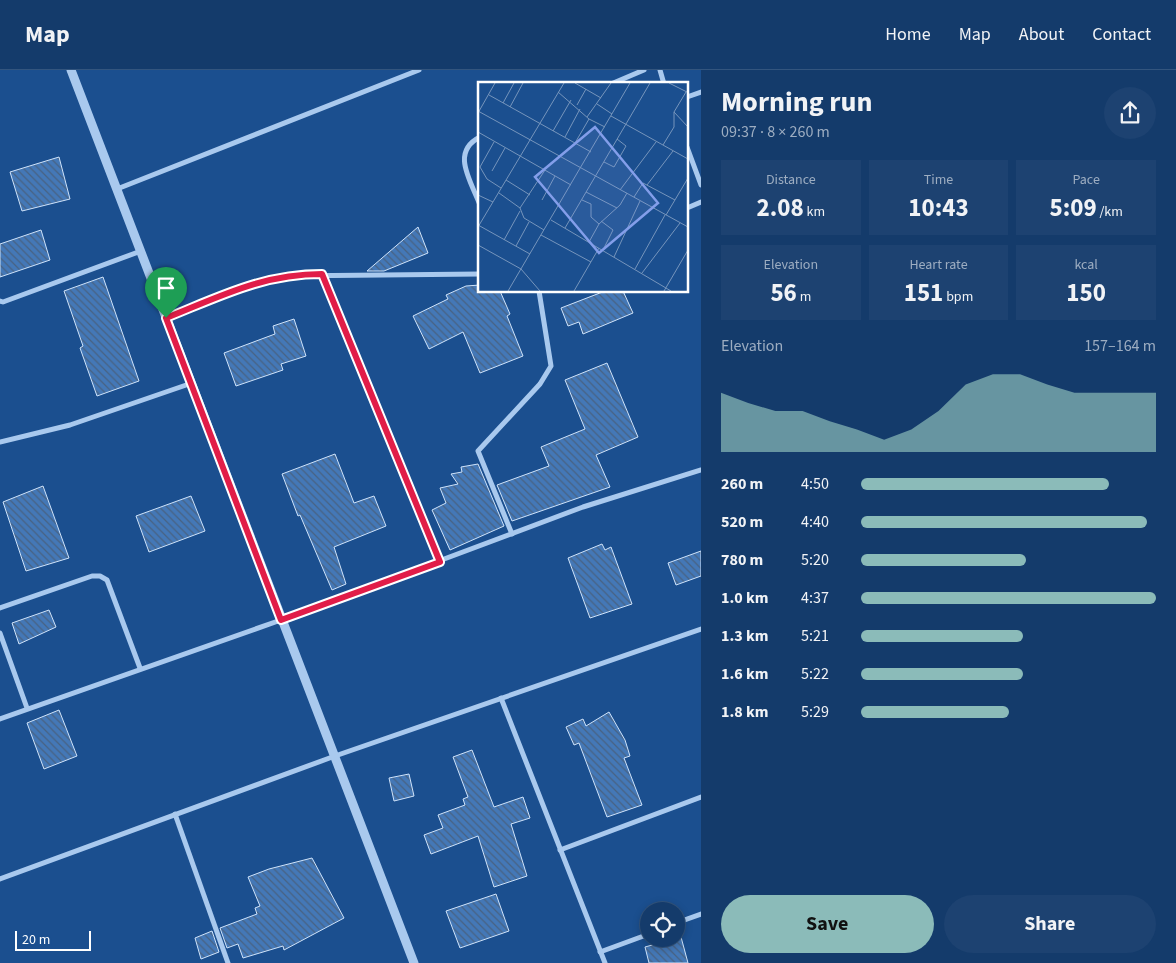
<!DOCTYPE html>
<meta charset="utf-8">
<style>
body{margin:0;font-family:"Source Sans 3",sans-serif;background:#1d4271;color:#f1f3f6;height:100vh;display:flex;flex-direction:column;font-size:19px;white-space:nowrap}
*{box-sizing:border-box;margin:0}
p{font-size:16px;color:#9dadc1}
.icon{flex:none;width:28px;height:28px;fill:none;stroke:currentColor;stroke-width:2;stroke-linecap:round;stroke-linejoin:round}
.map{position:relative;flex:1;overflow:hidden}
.panel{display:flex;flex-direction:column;background:#143b6b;width:475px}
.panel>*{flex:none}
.tools{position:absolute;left:640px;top:832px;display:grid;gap:10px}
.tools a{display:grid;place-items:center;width:45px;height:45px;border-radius:50%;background:#143b6b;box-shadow:0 2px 8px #0003,0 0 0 1px #33557e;font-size:25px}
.scale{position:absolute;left:15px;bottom:12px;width:76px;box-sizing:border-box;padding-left:5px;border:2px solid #fff;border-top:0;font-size:14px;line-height:18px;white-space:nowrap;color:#fff;-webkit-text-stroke:4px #1b4f8f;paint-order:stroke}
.pin{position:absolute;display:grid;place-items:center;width:42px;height:42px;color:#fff;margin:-51px -21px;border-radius:50% 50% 50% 0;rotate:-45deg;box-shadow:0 0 5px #0007}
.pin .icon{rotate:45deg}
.round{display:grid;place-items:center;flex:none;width:52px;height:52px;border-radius:26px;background:#1d4271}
.headline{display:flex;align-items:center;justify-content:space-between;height:85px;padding:0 20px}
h1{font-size:28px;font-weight:700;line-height:38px}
.metrics{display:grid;grid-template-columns:repeat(3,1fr);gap:8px;height:85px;padding:5px 20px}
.metrics div{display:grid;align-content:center;border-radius:0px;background:#1d4271;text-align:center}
.metrics b{font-size:25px;font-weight:700}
.metrics small{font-size:14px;font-weight:400}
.metrics p{font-size:14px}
.chart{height:140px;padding:10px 20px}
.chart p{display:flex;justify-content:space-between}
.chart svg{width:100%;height:90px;margin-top:5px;fill:#8bbbb9;opacity:.7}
.primary-button{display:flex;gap:10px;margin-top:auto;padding:10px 20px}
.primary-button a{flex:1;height:58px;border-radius:30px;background:#8bbbb9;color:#111;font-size:20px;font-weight:700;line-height:58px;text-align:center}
.primary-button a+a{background:#1d4271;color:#f1f3f6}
ul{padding:0 20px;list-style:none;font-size:16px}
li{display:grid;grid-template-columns:80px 60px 1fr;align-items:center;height:38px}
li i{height:12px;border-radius:6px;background:#8bbbb9}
header{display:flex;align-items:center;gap:30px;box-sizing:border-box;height:70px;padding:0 25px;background:#143b6b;border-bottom:1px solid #33557e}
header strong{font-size:24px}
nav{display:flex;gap:28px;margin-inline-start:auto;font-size:18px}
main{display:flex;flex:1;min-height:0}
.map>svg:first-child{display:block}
.building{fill:url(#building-back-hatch);stroke:#cfe3fa}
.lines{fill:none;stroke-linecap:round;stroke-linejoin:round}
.minor{stroke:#a9c9ee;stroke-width:5}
.tertiary{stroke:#a9c9ee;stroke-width:9}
.route-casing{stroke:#fff;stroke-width:10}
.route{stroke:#e11d48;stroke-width:6}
.inset-road{fill:none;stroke:#7695bc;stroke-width:1}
.view{fill:#839eea;fill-opacity:0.15;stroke:#839eea;stroke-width:2.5}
.inset-edge{fill:none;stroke:#fff;stroke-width:2.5}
</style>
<header>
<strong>Map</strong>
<nav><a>Home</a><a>Map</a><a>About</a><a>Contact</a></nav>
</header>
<main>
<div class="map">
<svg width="701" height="893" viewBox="0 0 701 893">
<defs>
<pattern id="building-back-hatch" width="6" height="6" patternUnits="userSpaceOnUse" patternTransform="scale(1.25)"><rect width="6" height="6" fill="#4478b7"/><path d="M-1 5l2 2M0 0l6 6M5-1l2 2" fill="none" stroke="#486282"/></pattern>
</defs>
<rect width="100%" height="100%" fill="#1b4f8f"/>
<g class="building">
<path d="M59,87l11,42 -48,12 -12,-39z"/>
<path d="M418,157l10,26 -44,18h-17z"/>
<path d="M41,160l9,30 -50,17v-33z"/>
<path d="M103,207l36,104 -42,15 -17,-48 3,-2 -19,-55z"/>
<path d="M480,215v6h20l10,23 -3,2 16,40 -43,17 -17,-41 -34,17 -16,-33 35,-17 -2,-4 20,-9z"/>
<path d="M605,221h18l10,22 -50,21 -4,-12 -11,4 -7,-18z"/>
<path d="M294,249l12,37 -25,8 2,6 -47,16 -12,-33 51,-19 -2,-8z"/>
<path d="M607,293l31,74 -42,18 14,32 -98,34 -15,-36 52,-19 -8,-19 44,-18 -20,-49z"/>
<path d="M335,384l19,49 20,-7 12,30 -52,21 12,37 -14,6 -32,-75 -2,1 -16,-42z"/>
<path d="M478,394l26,62 -54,24 -18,-40 14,-7 -6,-15 18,-4 -7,-10 11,-2 -1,-5z"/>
<path d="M43,416l26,72 -43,13 -23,-69z"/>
<path d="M191,426l14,35 -56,21 -13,-36z"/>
<path d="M602,474l3,6 6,-3 21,57 -42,14 -22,-60z"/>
<path d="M701,481v25l-25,9 -8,-22z"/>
<path d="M49,540l7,17 -37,17 -7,-21z"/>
<path d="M59,640l18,46 -33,13 -17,-46z"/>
<path d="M609,642l16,28 5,16 -6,2 18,47 -35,12 -28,-74 -5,2 -8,-18 17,-8 3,7z"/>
<path d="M472,680l22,57 29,-10 7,21 -19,6 16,52 -33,11 -16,-51 -47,18 -7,-19 19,-7 -5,-13 27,-10 -2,-6 5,-2 -15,-40z"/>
<path d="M409,704l5,22 -20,5 -5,-23z"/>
<path d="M312,788l32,60 -60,32 -1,-4 -40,12 -5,-14 -11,4 -7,-20 37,-14 -2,-6 5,-2 -12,-29 21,-8z"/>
<path d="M496,824l13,37 -49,17 -14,-37z"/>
<path d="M212,861l7,21 -18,7 -6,-21z"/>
<path d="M681,867l7,26h-39l-4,-16z"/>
</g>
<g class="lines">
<g class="minor">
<path d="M660,0l4,14"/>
<path d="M611,14l33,-14"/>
<path d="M687,27l14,-5"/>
<path d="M480,67c-30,15 -9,44 0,68"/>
<path d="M687,77l14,38"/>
<path d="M117,119l302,-119"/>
<path d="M687,138l14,-6"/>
<path d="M322,204l118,288"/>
<path d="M0,231l3,1 138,-51"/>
<path d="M166,248l75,-31 43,-11 196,-2"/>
<path d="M0,372l70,-17 122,-42"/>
<path d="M512,464l-34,-83 62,-67 11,-18 -12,-75"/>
<path d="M0,538l92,-32h8l7,4 33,88"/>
<path d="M0,563l27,75"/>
<path d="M501,628l104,265"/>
<path d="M0,649l281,-99 302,-113 118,-37"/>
<path d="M175,744l53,149"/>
<path d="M560,780l141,-53"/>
<path d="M0,809l335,-123 366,-127"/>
<path d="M676,853l25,-9"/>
<path d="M600,882l49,-18"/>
</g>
<path class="tertiary" d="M71,0l343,893"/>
</g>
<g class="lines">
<defs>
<path id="route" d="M322,204l118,288 -159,58 -115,-302c55,-22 97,-44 156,-44z"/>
</defs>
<use href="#route" class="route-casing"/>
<use href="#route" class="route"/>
</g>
<g transform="translate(478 12)">
<rect width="210" height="210" fill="#1b4f8f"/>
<path class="inset-road" d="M97,1l26,15M191,1l18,9M80,10l31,27 16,8M11,13l102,57M25,21l11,-20M119,22l15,10M99,23l9,-16M32,25l13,-24M0,29l210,116M196,30l14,15M0,31l17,-30M133,34l77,43M109,35l24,-34M75,49l18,-31M0,50l93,53M87,55l15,-28M16,60l-14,25 7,12 14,9M97,61l14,-24M185,63l11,-18v-15l12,-20M126,80l10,5 12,-21 -9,-7M14,89l13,-23M28,98l24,15M169,103l26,-34M142,108l36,-48M108,110l31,16M21,111l21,15 4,10 20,12M0,113l15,7M156,115l9,-14 32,17M64,118l13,-24M104,118l9,4v13l8,7M42,126l25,-38M188,133l22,-37M73,138l120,71M123,139l12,9 -10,20M0,143l52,29M0,145l86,-144M87,146l85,-145M63,153l50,27M26,158l16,-29M111,160l10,-18 21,-19 7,-12M0,163l43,24 19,22M38,164l13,-24M136,175l26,-56M157,187l30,-54M164,191l38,-50M30,209l122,-208M96,209l25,-43M186,209l24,-41"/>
<path class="view" d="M117,45l63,76 -59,50 -64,-76z"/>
<rect width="210" height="210" class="inset-edge"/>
</g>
</svg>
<div class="tools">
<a><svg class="icon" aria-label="locate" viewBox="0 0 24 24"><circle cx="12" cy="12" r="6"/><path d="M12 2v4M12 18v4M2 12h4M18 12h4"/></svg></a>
</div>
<div class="scale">20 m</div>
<div class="pin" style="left:166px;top:248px;background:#1e9e55"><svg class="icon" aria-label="arrive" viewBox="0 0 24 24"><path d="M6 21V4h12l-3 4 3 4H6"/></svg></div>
</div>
<section class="panel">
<div class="headline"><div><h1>Morning run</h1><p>09:37 · 8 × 260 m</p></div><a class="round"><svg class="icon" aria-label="share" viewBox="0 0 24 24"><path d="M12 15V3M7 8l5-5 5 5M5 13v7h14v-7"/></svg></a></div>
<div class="metrics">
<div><p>Distance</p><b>2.08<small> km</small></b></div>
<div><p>Time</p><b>10:43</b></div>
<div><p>Pace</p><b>5:09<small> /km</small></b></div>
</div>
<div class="metrics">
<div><p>Elevation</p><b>56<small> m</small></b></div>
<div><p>Heart rate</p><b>151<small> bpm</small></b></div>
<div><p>kcal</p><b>150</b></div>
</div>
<div class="chart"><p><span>Elevation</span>157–164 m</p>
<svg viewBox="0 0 160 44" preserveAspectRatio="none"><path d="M0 44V15L10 20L20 24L30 24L40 29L50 33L60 38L70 33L80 24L90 11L100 6L110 6L120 11L130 15L140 15L150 15L160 15V44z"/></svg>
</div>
<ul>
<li><b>260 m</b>4:50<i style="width:84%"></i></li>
<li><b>520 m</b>4:40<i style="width:97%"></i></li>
<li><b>780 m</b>5:20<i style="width:56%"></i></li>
<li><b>1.0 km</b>4:37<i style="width:100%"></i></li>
<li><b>1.3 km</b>5:21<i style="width:55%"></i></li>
<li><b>1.6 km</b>5:22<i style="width:55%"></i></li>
<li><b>1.8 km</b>5:29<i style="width:50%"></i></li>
</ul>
<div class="primary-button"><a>Save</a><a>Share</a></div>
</section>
</main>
